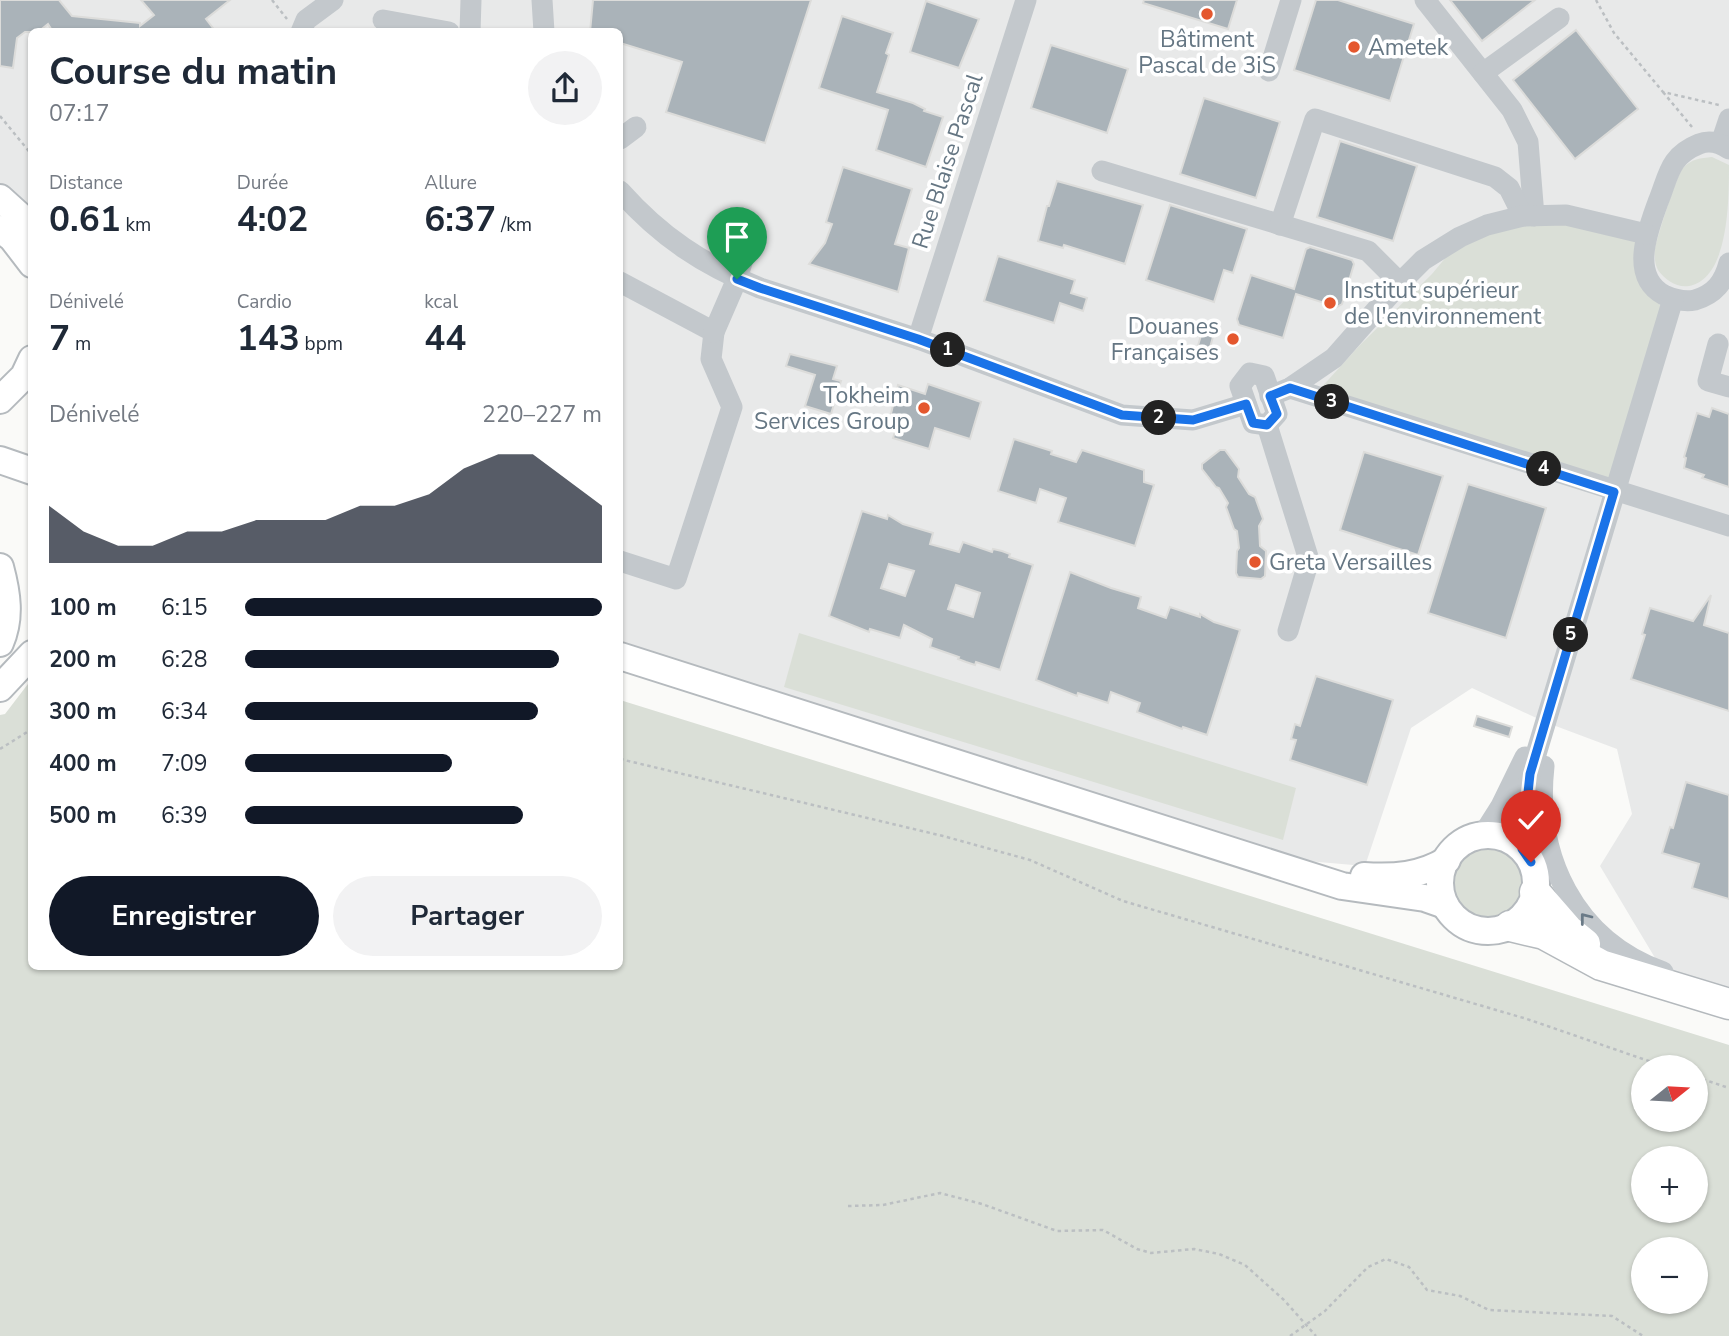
<!DOCTYPE html>
<html lang="fr">
<meta charset="utf-8">
<style>
body{margin:0;font-family:"Nunito Sans",sans-serif;background:#f2f2f3;color:#1f2937;height:100vh;display:flex;flex-direction:column;font-size:26px;white-space:nowrap}
*{box-sizing:border-box;margin:0}
p{font-size:23px;color:#747a83}
.icon{flex:none;width:38px;height:38px;fill:none;stroke:currentColor;stroke-width:2;stroke-linecap:round;stroke-linejoin:round}
.map{position:relative;flex:1;overflow:hidden}
.side{position:absolute;left:28px;top:28px;width:595px;height:942px;display:flex;flex-direction:column;background:#fff;border-radius:10px;box-shadow:0 2px 5px #0004}
.side>*{flex:none}
.needle{width:46px;rotate:72deg}
.controls{position:absolute;left:1631px;top:1055px;display:grid;gap:14px}
.controls a{display:grid;place-items:center;width:77px;height:77px;border-radius:50%;background:#fff;box-shadow:0 2px 5px #0004;font-size:35px}
.pin{position:absolute;display:grid;place-items:center;width:60px;height:60px;color:#fff;margin:-72px -30px;border-radius:50% 50% 50% 0;rotate:-45deg;box-shadow:0 0 7px #0007}
.pin .icon{rotate:45deg}
.km{position:absolute;width:35px;height:35px;margin:-18px;border-radius:50%;background:#222;color:#fff;font-size:19px;line-height:35px;text-align:center}
.round{display:grid;place-items:center;flex:none;width:74px;height:74px;border-radius:37px;background:#f2f2f3}
.summary{display:flex;align-items:center;justify-content:space-between;height:119px;padding:0 21px}
h1{font-size:38px;font-weight:700;line-height:52px}
.stats{display:grid;grid-template-columns:repeat(3,1fr);gap:10px;height:119px;padding:7px 21px}
.stats div{display:grid;align-content:center}
.stats b{font-size:35px;font-weight:700}
.stats small{font-size:19px;font-weight:400}
.stats p{font-size:19px}
.chart{height:196px;padding:14px 21px}
.chart p{display:flex;justify-content:space-between}
.chart svg{width:100%;height:126px;margin-top:7px;fill:#111827;opacity:.7}
.primary-button{display:flex;gap:14px;margin-top:auto;padding:14px 21px}
.primary-button a{flex:1;height:80px;border-radius:42px;background:#111827;color:#fff;font-size:28px;font-weight:700;line-height:80px;text-align:center}
.primary-button a+a{background:#f2f2f3;color:#1f2937}
ul{padding:0 21px;list-style:none;font-size:23px}
li{display:grid;grid-template-columns:112px 84px 1fr;align-items:center;height:52px}
li i{height:18px;border-radius:9px;background:#111827}
.map>svg:first-child{display:block}
.built{fill:#e8e9e9}
.green{fill:#dadfd7;fill-rule:evenodd}
.building{fill:#aab3b9;stroke:#dcdcda;stroke-width:2;fill-rule:evenodd}
.lines{fill:none;stroke-linecap:round;stroke-linejoin:round}
.major-casing{stroke:#b5babe;stroke-width:30}
.highway-casing{stroke:#b4b9bd;stroke-width:33}
.path{stroke:#bbbfc2;stroke-width:2.5;stroke-dasharray:3.5 3.5;stroke-linecap:butt}
.minor{stroke:#c3c8cc;stroke-width:21}
.major{stroke:#fff;stroke-width:26}
.highway{stroke:#fff;stroke-width:30}
.oneway{stroke:#6a7a87}
.route-casing{stroke:#fff;stroke-width:14}
.route{stroke:#1a73e8;stroke-width:9}
.poi-dot{fill:#e4572e;stroke:#fff;stroke-width:2.5}
.labels{text-anchor:middle;stroke-width:7;stroke-linejoin:round;paint-order:stroke}
.poi-label{font-size:23px;fill:#657683;stroke:#fff;text-anchor:start}
.street-label{font-size:23px;fill:#657683;stroke:#fff}
</style>
<div class="map">
<svg width="1729" height="1336" viewBox="0 0 1729 1336">
<rect width="100%" height="100%" fill="#fafaf8"/>
<path class="built" d="M0,0h1729v1014l-50,-16 -79,-132 32,-52 -15,-65 -72,-27 -73,-34 -61,40 -46,138 -161,-14 -584,-181v-639h-588l-1,219 -31,-43z"/>
<g class="green">
<path d="M1712,157l17,8c0,35 0,114 -40,121 -12,2 -24,-6 -31,-16 -3,-5 -4,-15 -3,-21 2,-11 22,-75 28,-81 8,-9 18,-10 29,-11z"/>
<path d="M1523,222h44l70,15 8,54 20,19 -57,174 -289,-94 40,-44 73,-72 20,-24 34,-19z"/>
<path d="M799,633l497,155 -13,52 -499,-153z"/>
<path d="M31,680l1,286h588v-266l1109,345v291h-1729v-621l5,-1zM1643,1068h53v52h-53zM1696,1158v53h-53v-53zM1643,1250h53v52h-53z"/>
<circle cx="1488" cy="883" r="36"/>
</g>
<g class="building">
<path d="M0,0h59l13,16 68,7v3l14,-11 -13,-15h89l-24,19 10,13h-163l-5,-8 -10,8h-13l-8,6 -4,30 -13,-2z"/>
<path d="M593,0h218l-46,143 -99,-31 16,-50 -62,-19v-11h-30z"/>
<path d="M1144,0h93l-9,29 -85,-26z"/>
<path d="M1316,0h22l76,24 -24,77 -96,-31z"/>
<path d="M1450,0h85l-53,41z"/>
<path d="M926,1l53,18 -20,49 -49,-16z"/>
<path d="M842,16l51,17 -7,20 3,2 -12,37 36,11 12,6 -1,2 19,6 -17,50 -50,-17 12,-40 -69,-22z"/>
<path d="M1576,30l62,79 -63,50 -62,-79z"/>
<path d="M1051,45l77,24 -21,64 -76,-25z"/>
<path d="M1204,98l76,24 -24,76 -76,-24z"/>
<path d="M1340,141l77,25 -24,75 -76,-24z"/>
<path d="M843,167l69,22 -17,55 14,4 -11,44 -89,-28 16,-21 7,-19 -6,-2z"/>
<path d="M1057,181l86,24 -18,59 -61,-19 -1,3 -25,-7 9,-35h2z"/>
<path d="M1170,205l77,24 -14,44 -9,-3 -10,32 -68,-22z"/>
<path d="M1310,247l42,13 2,4 -12,40 -5,3 -41,-13 -13,44 -44,-13 -2,-6 14,-44 43,14 12,-40z"/>
<path d="M998,256l77,24 -4,13 16,5 -4,13 -23,-8 -6,20 -70,-22z"/>
<path d="M1204,326l11,3 -8,30 -12,-4z"/>
<path d="M790,354l47,12 -4,13 8,2 -10,33 -26,-8 10,-31 -29,-9z"/>
<path d="M928,384l53,18 -11,37 -35,-11 -6,21 -36,-11 2,-6 -8,-2 11,-45 27,9z"/>
<path d="M1712,408l17,6v73l-27,-9 2,-3 -20,-7 2,-10 -2,-1 13,-44 12,4z"/>
<path d="M1014,439l38,12 -1,3 25,8 6,-12 62,20v12l10,3 -19,61 -77,-24 8,-24 -26,-9 -4,14 -38,-12z"/>
<path d="M1220,450h5l14,19 -1,8 11,17 6,3 8,22 -4,7 1,20 6,5 -1,25 -4,3 -23,-2 -2,-4 1,-22 2,-3 -2,-17 -3,-2 -8,-22 2,-4 -9,-15 -3,-1 -14,-18v-5z"/>
<path d="M1364,452l79,24 -25,79 -78,-25z"/>
<path d="M1468,484l78,24 -40,130 -78,-25z"/>
<path d="M862,511l25,8 1,-4 15,9 30,9 -3,11 29,8 4,-10 29,10 1,-3 9,2 8,3 -1,3 24,8 -33,105 -24,-8 -1,3 -9,-3 -8,-3 1,-2 -29,-10 2,-8 -28,-14 -4,13 -30,-9 -1,3 -40,-16zM889,564l25,7 -9,25 -24,-8zM956,585l24,8 -7,24 -25,-8z"/>
<path d="M1070,572l41,16 30,9 -3,11 28,10 4,-11 30,10v-3l14,8 26,8 -33,105 -24,-8 -1,2 -45,-17 3,-9 -29,-11 -3,11 -30,-10 -1,3 -41,-16z"/>
<path d="M1711,595l-7,30 25,8v78l-98,-32 14,-44 -3,-1 8,-26 43,13z"/>
<path d="M1316,676l77,24 -26,85 -77,-25 6,-20 -5,-1 4,-15 5,2z"/>
<path d="M1477,716l35,11 -3,10 -35,-11z"/>
<path d="M1686,782l43,13v104l-37,-11 7,-24 -37,-11 8,-26 3,1z"/>
</g>
<g class="lines">
<defs>
<g id="major">
<path d="M0,198l32,29"/>
<path d="M0,229l12,9 20,26"/>
<path d="M0,400l24,-24 8,-17"/>
<path d="M0,460l32,11"/>
<path d="M0,567c7,26 11,51 0,76"/>
<path d="M620,656l722,230 83,12 20,7"/>
<path d="M0,688l32,-34"/>
<circle cx="1488" cy="883" r="48"/>
<path d="M1364,876c30,2 57,0 83,-16"/>
</g>
<g id="highway">
<path d="M1535,892l34,39 16,13"/>
<path d="M1510,926l34,8 57,31 128,39"/>
</g>
</defs>
<use href="#major" class="major-casing"/>
<use href="#highway" class="highway-casing"/>
<g class="path">
<path d="M272,0l15,19"/>
<path d="M1596,0l18,33 49,59 56,13"/>
<path d="M1663,92l29,35"/>
<path d="M0,116l32,39"/>
<path d="M0,749l32,-20"/>
<path d="M620,759l323,77 87,24 93,41 404,118 142,49"/>
<path d="M1696,1077l33,11"/>
<path d="M848,1206l35,-1 57,-12 42,11 75,27 46,-1 34,19 14,4 43,-4 25,5 26,11 39,35 32,36"/>
<path d="M1290,1336l35,-25 43,-44 18,-8 23,8 18,23 33,6 29,14 123,6 31,20"/>
</g>
<g class="minor">
<path d="M542,0l2,32"/>
<path d="M1425,0l87,110 16,32 6,74"/>
<path d="M383,20l66,12"/>
<path d="M301,32l5,-12 27,-20"/>
<path d="M470,32l1,-32"/>
<path d="M1269,71l22,-71"/>
<path d="M1483,73l76,-55"/>
<path d="M620,139l16,-12"/>
<path d="M1721,143l8,-24"/>
<path d="M1729,149c-9,-6 -20,-9 -30,-5 -30,12 -30,31 -41,58 -10,28 -29,74 6,93 9,4 21,7 31,5 20,-6 29,-18 34,-37"/>
<path d="M1102,171l266,80 32,32"/>
<path d="M620,191c41,46 82,73 140,97l158,51 204,76 71,5 53,-16"/>
<path d="M1280,225l35,-106 180,58 14,11 14,28"/>
<path d="M620,282l94,50 -3,27 21,48 -56,172 -56,-18"/>
<path d="M714,332l23,-53 11,-36"/>
<path d="M918,339l108,-339"/>
<path d="M1718,344l-10,37 21,6"/>
<path d="M1250,373l14,3 13,38 -10,11 -14,-2 -13,-37z"/>
<path d="M1290,388l439,138"/>
<path d="M1270,396l20,-8 44,-30 66,-75 23,-23 37,-23 27,-12 36,-9 43,-1 80,19"/>
<path d="M1267,425l42,135 -21,71"/>
<path d="M1544,766c-10,90 30,174 119,206"/>
<path d="M1482,836l19,-30 24,-49"/>
<path d="M1522,849l8,-75 143,-475"/>
</g>
<use href="#major" class="major"/>
<use href="#highway" class="highway"/>
</g>
<defs><path id="oneway-chevron" d="M-2-3.5L2.5 0L-2 3.5" fill="none" stroke-width="1.6" stroke-linecap="round" stroke-linejoin="round" transform="scale(1.75)"/></defs>
<use class="oneway" href="#oneway-chevron" transform="translate(1585 918) rotate(-128)"/>
<g class="lines">
<defs>
<path id="route" d="M737,279l23,9 158,51 204,76 71,5 53,-16 7,19 14,2 10,-11 -7,-18 20,-8 324,104 -84,282 -8,75 9,13"/>
</defs>
<use href="#route" class="route-casing"/>
<use href="#route" class="route"/>
</g>
<g class="poi-dot">
<circle cx="1207" cy="14" r="7"/>
<circle cx="1354" cy="47" r="7"/>
<circle cx="1330" cy="303" r="7"/>
<circle cx="1233" cy="339" r="7"/>
<circle cx="924" cy="408" r="7"/>
<circle cx="1255" cy="562" r="7"/>
</g>
<g class="labels">
<g class="poi-label">
<text x="1207" y="47" text-anchor="middle">Bâtiment<tspan x="1207" dy="26">Pascal de 3iS</tspan></text>
<text x="1368" y="55">Ametek</text>
<text x="1344" y="298">Institut supérieur<tspan x="1344" dy="26">de l'environnement</tspan></text>
<text x="1219" y="334" text-anchor="end">Douanes<tspan x="1219" dy="26">Françaises</tspan></text>
<text x="910" y="403" text-anchor="end">Tokheim<tspan x="910" dy="26">Services Group</tspan></text>
<text x="1269" y="570">Greta Versailles</text>
</g>
<g class="street-label">
<text transform="translate(947 161) rotate(-72)" y="8">Rue Blaise Pascal</text>
</g>
</g>
</svg>
<div class="controls">
<a><svg class="needle" viewBox="-14 -14 28 28"><path d="M0-13l5 13h-10z" fill="#e53935"/><path d="M0 13l5-13h-10z" fill="#747a83"/></svg></a>
<a>+</a>
<a>−</a>
</div>
<div class="pin" style="left:737px;top:279px;background:#1e9e55"><svg class="icon" aria-label="arrive" viewBox="0 0 24 24"><path d="M6 21V4h12l-3 4 3 4H6"/></svg></div>
<div class="pin" style="left:1531px;top:862px;background:#d93025"><svg class="icon" aria-label="check" viewBox="0 0 24 24"><path d="M5 12l5 5 9-10"/></svg></div>
<b class="km" style="left:948px;top:350px">1</b>
<b class="km" style="left:1159px;top:418px">2</b>
<b class="km" style="left:1332px;top:402px">3</b>
<b class="km" style="left:1544px;top:469px">4</b>
<b class="km" style="left:1571px;top:635px">5</b>
<section class="side">
<div class="summary"><div><h1>Course du matin</h1><p>07:17</p></div><a class="round"><svg class="icon" aria-label="share" viewBox="0 0 24 24"><path d="M12 15V3M7 8l5-5 5 5M5 13v7h14v-7"/></svg></a></div>
<div class="stats">
<div><p>Distance</p><b>0.61<small> km</small></b></div>
<div><p>Durée</p><b>4:02</b></div>
<div><p>Allure</p><b>6:37<small> /km</small></b></div>
</div>
<div class="stats">
<div><p>Dénivelé</p><b>7<small> m</small></b></div>
<div><p>Cardio</p><b>143<small> bpm</small></b></div>
<div><p>kcal</p><b>44</b></div>
</div>
<div class="chart"><p><span>Dénivelé</span>220–227 m</p>
<svg viewBox="0 0 160 44" preserveAspectRatio="none"><path d="M0 44V24L10 33L20 38L30 38L40 33L50 33L60 29L70 29L80 29L90 24L100 24L110 20L120 11L130 6L140 6L150 15L160 24V44z"/></svg>
</div>
<ul>
<li><b>100 m</b>6:15<i style="width:100%"></i></li>
<li><b>200 m</b>6:28<i style="width:88%"></i></li>
<li><b>300 m</b>6:34<i style="width:82%"></i></li>
<li><b>400 m</b>7:09<i style="width:58%"></i></li>
<li><b>500 m</b>6:39<i style="width:78%"></i></li>
</ul>
<div class="primary-button"><a>Enregistrer</a><a>Partager</a></div>
</section>
</div>
